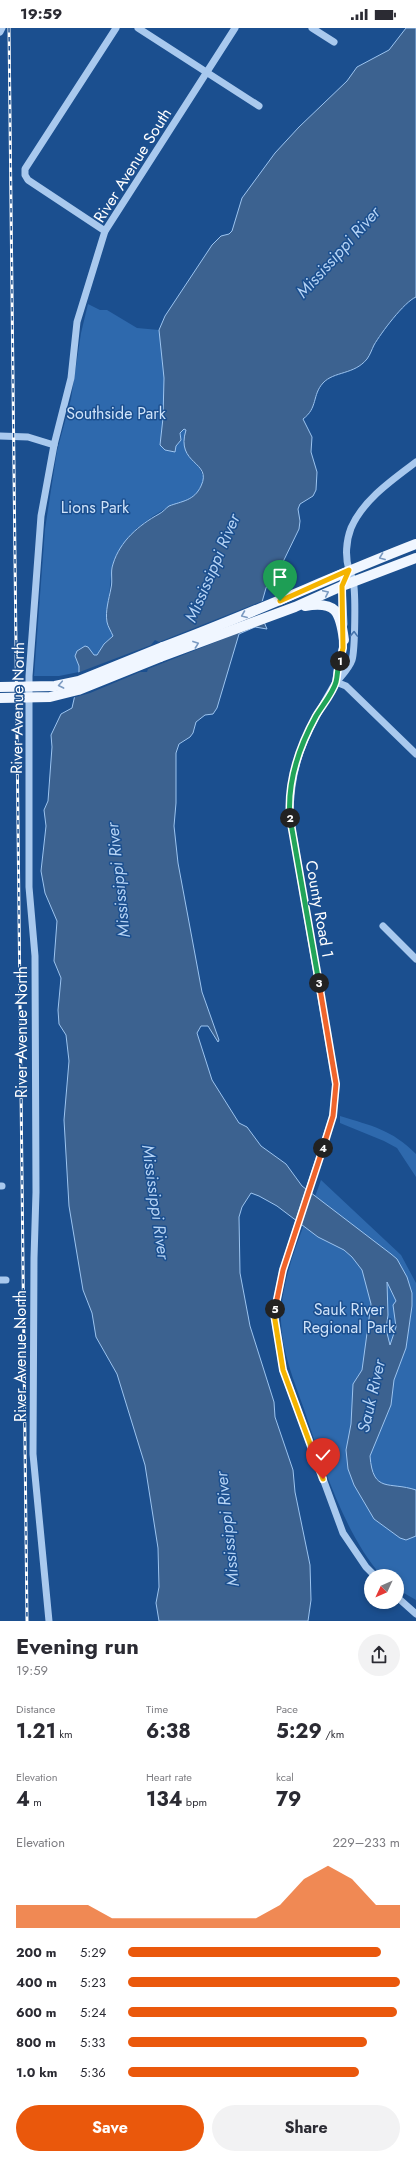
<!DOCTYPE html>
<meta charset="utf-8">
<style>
body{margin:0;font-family:Jost,sans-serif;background:#f2f2f3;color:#2b2b33;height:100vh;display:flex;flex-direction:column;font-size:15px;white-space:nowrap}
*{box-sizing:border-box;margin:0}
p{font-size:13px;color:#7c7c81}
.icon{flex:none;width:22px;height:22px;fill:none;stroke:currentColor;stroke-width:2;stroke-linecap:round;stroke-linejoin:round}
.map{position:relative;height:1593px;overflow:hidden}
.drawer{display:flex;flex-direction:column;background:#fff;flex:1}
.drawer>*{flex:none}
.needle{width:26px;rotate:226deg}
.tools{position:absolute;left:364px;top:1541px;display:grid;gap:8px}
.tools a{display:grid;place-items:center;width:40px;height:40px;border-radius:50%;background:#fff;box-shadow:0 2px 6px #0003;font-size:20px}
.pin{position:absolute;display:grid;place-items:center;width:34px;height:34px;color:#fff;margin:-41px -17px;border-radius:50% 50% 50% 0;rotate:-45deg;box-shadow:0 0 4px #0007}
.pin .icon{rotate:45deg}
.km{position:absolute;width:20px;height:20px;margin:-10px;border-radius:50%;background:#222;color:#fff;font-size:11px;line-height:20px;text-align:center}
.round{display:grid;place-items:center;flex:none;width:42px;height:42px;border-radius:21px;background:#f2f2f3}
.headline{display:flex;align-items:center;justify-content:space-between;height:68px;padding:0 16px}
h1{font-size:22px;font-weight:700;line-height:30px}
.stats{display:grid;grid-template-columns:repeat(3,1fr);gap:6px;height:68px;padding:4px 16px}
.stats div{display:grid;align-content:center}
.stats b{font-size:20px;font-weight:700}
.stats small{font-size:11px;font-weight:400}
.stats p{font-size:11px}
.chart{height:112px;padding:8px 16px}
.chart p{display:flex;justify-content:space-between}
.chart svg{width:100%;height:72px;margin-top:4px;fill:#ea580c;opacity:.7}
.cta{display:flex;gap:8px;margin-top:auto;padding:8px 16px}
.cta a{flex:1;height:46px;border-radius:24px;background:#ea580c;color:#fff;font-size:16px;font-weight:700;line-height:46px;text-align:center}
.cta a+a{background:#f2f2f3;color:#2b2b33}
ul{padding:0 16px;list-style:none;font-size:13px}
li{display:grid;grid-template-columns:64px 48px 1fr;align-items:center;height:30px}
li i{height:10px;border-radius:5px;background:#ea580c}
.status{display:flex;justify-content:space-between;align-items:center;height:28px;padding:0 20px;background:#fff;direction:ltr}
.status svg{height:11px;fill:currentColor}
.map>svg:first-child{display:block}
.green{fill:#2e69ad}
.water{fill:#3c6290;stroke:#9cc4f0;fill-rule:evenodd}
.pier{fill:#1b4f8f}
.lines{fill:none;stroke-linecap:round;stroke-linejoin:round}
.minor{stroke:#a9c9ee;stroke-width:7}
.major{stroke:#f0f6ff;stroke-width:10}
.rail-casing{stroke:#fff;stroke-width:3}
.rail{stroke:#1b4f8f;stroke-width:1.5;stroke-dasharray:4.5;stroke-linecap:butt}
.major-bridge{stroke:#f0f6ff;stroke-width:10}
.oneway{stroke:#7b9ac1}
.oneway2{stroke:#4674ac}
.split-1-casing{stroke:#fff;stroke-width:8}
.split-2-casing{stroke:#fff;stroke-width:8}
.split-3-casing{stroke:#fff;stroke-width:8}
.split-4-casing{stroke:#fff;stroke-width:8}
.split-5-casing{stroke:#fff;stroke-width:8}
.split-6-casing{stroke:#fff;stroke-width:8}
.split-1{stroke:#f5b400;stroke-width:5}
.split-2{stroke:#22a559;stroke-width:5}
.split-3{stroke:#22a559;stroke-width:5}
.split-4{stroke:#f0652b;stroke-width:5}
.split-5{stroke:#f0652b;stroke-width:5}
.split-6{stroke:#f5b400;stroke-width:5}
.labels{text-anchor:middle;stroke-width:3;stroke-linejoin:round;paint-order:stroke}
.street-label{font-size:16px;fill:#fff;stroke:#1b4f8f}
.park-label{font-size:16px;fill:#cfe3fa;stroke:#1b4f8f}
.water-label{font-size:17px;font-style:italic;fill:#b5d3f5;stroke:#1b4f8f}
</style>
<div class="status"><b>19:59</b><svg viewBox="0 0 49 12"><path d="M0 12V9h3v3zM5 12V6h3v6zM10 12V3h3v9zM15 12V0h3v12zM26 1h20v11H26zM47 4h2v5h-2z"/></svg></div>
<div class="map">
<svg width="416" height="1593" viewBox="0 0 416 1593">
<rect width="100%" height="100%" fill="#1b4f8f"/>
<g class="green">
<path d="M88,276l12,6h7l30,18 22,2c8,37 7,78 1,115l16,5 -1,-4 6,-6 -1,-7 4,-5 3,2 -2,5 6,24 7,6 5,11v6l-6,11 -7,6 -22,8 -15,9 -16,12 -11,13 -14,24 -4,42 -1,7 6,22 -9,8 -7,11h-3l-15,11v6l-20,4h-25l11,-147 12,-78 14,-52 10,-66z"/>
<path d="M340,1088c32,10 51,13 76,38v23l-19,-29 -13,-7 -44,-18z"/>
<path d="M321,1152l80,75 15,28v317l-19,-11v-13l-16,-1c-36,-40 -60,-114 -77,-166 -10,-28 -22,-57 -23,-87 -1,-47 25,-99 40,-142z"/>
</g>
<path class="water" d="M406,0h10v269c-12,5 -35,36 -42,48 -2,4 -4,10 -7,14 -13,16 -33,12 -44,24 -11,12 -5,25 -20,36l9,18 -1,15 6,20 -1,18 -3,6 -13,8 -2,5 2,12 -1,8 -18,37 -8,6 -7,16 -4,14v15l5,12 -12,-2 -16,7 -22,74 -4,6 -8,1 -9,7 -3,11 -3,4 -11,7 -3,9v50l-2,23 4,37 24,129 17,48 -1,2 -10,-16h-7l-4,7 15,47 27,43 8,4 14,19 25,18 16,22 89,68 6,5 10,18 5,16v13l-6,42 -12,32 -3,25 -21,51c3,38 19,25 46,34v46l-10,4 -6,-2 -26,-19 -20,-34 -6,-16 -2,-19 5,-26 2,-40 9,-14 9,-66 -9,-34 -10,-13 -8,-7 -26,-13 -41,-31 -18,-10 -8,-3 -9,14 -3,10 1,56 10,53 24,76 1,15 18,53 2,22 15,73 1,35 -3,21h-149l-3,-18 3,-16 -1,-39 -13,-83 -28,-91 -21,-37 -4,-24 -9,-23 -14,-84 -5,-86 5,-59 -3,-26 -7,-11 -1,-14 3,-32 -7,-17 3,-40 -12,-28 -4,-22 5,-45 -2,-16 4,-9 4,-54 -1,-12 10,-21 11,-6 7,-31v-11l-4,-10 2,-5 8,-5 3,1 6,8h3l7,-11 9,-8c-2,-5 -5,-9 -6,-14 -2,-11 2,-23 4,-34 2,-8 -1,-16 2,-24 7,-23 26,-39 46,-50 4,-2 7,-6 10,-8 13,-5 25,-5 32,-20 12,-25 -26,-21 -15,-56l-2,-1 -4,4 1,7 -5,6 -1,6 -10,-2 -5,-5 3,-27 1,-40 -5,-48 6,-14 47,-71 9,-9 8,-2 3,-3 10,-33 33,-45 24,-26 48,-46 10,-14 32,-17zM387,1254l9,19 -3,4 3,22 -6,18 -4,-16 2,-14z"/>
<path class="pier" d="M265,572l-1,12 2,10 -118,47 -1,3h-7l-50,21 -18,5 5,-25 74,-28 4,-5 4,2z"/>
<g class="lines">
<g class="minor">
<path d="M138,0l121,78"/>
<path d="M312,0l22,14"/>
<path d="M0,4l2,-4"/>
<path d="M105,203l-77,-51 -3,-5v-6l91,-141"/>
<path d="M0,408l28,1 26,8"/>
<path d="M344,596l-2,-38 7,-16"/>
<path d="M336,654c0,-16 7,-29 8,-45"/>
<path d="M336,654l10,4 70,68"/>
<path d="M383,898l33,33"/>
<path d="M0,1158h2"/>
<path d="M0,1252h6"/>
<path d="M375,1548l-9,-9 -23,-34 -60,-163 -9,-56 9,-44 50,-154 3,-32 -46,-267c0,-56 16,-83 43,-130 6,-10 15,-16 19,-27 3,-10 4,-68 1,-79 0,-4 -3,-7 -4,-11 -4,-13 -3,-29 2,-42 12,-28 41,-48 65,-66"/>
<path d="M397,1569l19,17"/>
<path d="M49,1593l-16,-167 1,-196 2,-66 -1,-236 -6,-69v-211l12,-160 13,-71 17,-67 6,-56 28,-91 130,-203"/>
</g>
<g class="major">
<path d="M305,578c31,-5 35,5 39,34"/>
<path d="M163,619c86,-32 168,-70 253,-103"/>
<path d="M160,629l135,-50 47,-21 74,-28"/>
</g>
<defs>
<path id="rail" d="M9,0l18,1593"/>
</defs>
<use href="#rail" class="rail-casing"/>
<use href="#rail" class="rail"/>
<g class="major-bridge">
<path d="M0,659l55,-1 24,-5 84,-34"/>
<path d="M0,670l50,-1 28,-7 82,-33"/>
</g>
</g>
<defs><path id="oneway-chevron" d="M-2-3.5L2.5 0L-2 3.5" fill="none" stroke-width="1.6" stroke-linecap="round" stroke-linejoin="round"/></defs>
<g class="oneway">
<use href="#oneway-chevron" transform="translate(382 529) rotate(159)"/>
<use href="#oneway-chevron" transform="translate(326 565) rotate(-25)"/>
<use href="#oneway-chevron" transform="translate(244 587) rotate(158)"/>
<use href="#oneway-chevron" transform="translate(196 616) rotate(-20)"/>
<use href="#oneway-chevron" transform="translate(61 657) rotate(169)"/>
</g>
<use class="oneway2" href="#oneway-chevron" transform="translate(354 606) rotate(-88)"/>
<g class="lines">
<defs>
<path id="split-1" d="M280,573l69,-31 -7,16 1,62 -3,13"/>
<path id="split-2" d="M290,790c-3,-36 9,-71 26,-102 6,-10 17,-23 20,-34 2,-8 1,-14 4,-21"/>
<path id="split-3" d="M290,790l29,165"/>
<path id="split-4" d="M319,955l17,101 -3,32 -10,32"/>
<path id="split-5" d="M275,1281l8,-39 40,-122"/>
<path id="split-6" d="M275,1281l-1,5 9,56 40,109"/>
</defs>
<use href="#split-1" class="split-1-casing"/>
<use href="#split-2" class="split-2-casing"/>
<use href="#split-3" class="split-3-casing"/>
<use href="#split-4" class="split-4-casing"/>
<use href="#split-5" class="split-5-casing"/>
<use href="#split-6" class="split-6-casing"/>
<use href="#split-1" class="split-1"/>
<use href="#split-2" class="split-2"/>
<use href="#split-3" class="split-3"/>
<use href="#split-4" class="split-4"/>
<use href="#split-5" class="split-5"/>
<use href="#split-6" class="split-6"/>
</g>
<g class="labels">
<g class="street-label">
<text transform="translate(132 137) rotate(-58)" y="6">River Avenue South</text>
<text transform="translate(17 680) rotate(-89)" y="6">River Avenue North</text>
<text transform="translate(320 881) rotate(80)" y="6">County Road 1</text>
<text transform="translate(21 1004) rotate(-90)" y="6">River Avenue North</text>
<text transform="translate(20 1328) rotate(-90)" y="6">River Avenue North</text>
</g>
<g class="park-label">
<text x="116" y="391">Southside Park</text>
<text x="95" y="485">Lions Park</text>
<text x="349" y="1287">Sauk River<tspan x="349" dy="18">Regional Park</tspan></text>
</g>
<g class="water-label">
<text transform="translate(338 224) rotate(-48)" y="6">Mississippi River</text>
<text transform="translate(212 540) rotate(-67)" y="6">Mississippi River</text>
<text transform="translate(118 852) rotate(-96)" y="6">Mississippi River</text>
<text transform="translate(156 1174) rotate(82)" y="6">Mississippi River</text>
<text transform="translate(371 1368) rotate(-77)" y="6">Sauk River</text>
<text transform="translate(227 1501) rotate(-96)" y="6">Mississippi River</text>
</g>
</g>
</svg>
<div class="tools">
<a><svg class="needle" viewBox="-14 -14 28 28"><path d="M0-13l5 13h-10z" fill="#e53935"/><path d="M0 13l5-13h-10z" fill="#7c7c81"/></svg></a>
</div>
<div class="pin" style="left:280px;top:573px;background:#1e9e55"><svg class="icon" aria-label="arrive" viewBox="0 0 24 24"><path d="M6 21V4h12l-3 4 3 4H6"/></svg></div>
<div class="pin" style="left:323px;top:1451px;background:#d93025"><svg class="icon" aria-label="check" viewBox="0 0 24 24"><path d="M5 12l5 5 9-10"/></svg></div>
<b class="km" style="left:340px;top:633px">1</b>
<b class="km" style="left:290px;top:790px">2</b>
<b class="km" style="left:319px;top:955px">3</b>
<b class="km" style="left:323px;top:1120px">4</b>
<b class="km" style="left:275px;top:1281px">5</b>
</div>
<section class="drawer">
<div class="headline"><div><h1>Evening run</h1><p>19:59</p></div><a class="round"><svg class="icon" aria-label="share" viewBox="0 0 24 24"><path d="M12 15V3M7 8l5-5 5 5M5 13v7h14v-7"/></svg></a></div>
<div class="stats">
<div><p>Distance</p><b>1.21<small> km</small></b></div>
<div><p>Time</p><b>6:38</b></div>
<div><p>Pace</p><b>5:29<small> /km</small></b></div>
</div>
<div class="stats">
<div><p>Elevation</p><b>4<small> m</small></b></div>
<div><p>Heart rate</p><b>134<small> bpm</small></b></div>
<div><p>kcal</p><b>79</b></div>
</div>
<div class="chart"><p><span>Elevation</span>229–233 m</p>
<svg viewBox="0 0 160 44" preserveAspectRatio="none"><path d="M0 44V30L10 30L20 30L30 30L40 38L50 38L60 38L70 38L80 38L90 38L100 38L110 30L120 14L130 6L140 14L150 30L160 30V44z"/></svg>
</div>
<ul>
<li><b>200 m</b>5:29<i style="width:93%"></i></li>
<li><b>400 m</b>5:23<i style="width:100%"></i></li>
<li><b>600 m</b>5:24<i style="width:99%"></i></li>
<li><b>800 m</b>5:33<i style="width:88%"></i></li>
<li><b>1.0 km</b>5:36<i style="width:85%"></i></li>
</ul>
<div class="cta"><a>Save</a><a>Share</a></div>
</section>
